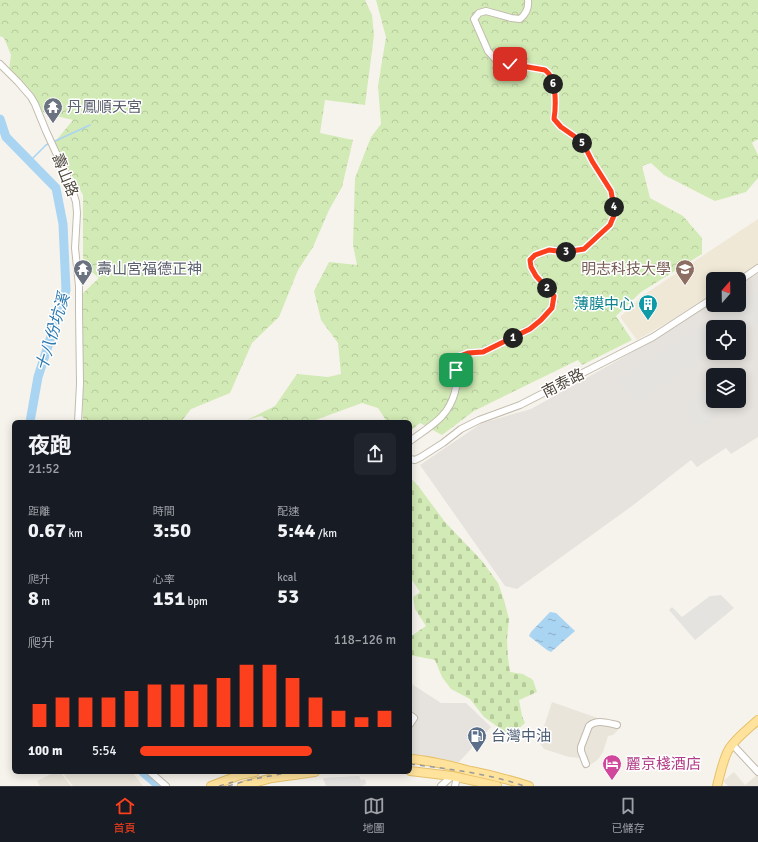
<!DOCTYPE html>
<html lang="zh-TW">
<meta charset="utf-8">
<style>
body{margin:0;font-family:Signika,"Noto Sans TC",sans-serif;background:#20242c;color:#f1f3f6;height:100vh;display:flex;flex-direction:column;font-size:15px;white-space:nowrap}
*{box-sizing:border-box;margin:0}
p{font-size:13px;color:#9ea1a6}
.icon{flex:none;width:22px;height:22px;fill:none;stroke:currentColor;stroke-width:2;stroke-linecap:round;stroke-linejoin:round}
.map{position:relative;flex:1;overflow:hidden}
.panel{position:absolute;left:12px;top:420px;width:400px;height:354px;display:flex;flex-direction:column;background:#171b24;border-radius:6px;box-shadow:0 2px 10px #0003}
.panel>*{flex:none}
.needle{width:26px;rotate:20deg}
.fabs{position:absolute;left:706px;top:272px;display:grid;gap:8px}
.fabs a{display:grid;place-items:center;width:40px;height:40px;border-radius:6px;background:#171b24;box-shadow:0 2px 10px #0003;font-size:20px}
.pin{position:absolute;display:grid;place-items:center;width:34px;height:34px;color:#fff;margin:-17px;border-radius:8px;box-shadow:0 2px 6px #0006}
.km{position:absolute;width:20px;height:20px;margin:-10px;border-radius:50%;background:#222;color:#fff;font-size:11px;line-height:20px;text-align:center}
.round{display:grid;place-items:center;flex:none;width:42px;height:42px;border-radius:6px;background:#20242c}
.head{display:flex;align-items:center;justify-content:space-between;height:68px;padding:0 16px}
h1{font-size:22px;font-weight:700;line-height:30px}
.figures{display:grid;grid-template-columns:repeat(3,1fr);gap:6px;height:68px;padding:4px 16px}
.figures div{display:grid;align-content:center}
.figures b{font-size:20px;font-weight:700}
.figures small{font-size:11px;font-weight:400}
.figures p{font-size:11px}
.chart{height:112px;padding:8px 16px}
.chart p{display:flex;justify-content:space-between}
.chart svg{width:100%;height:72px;margin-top:4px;stroke:#fc3f1d;stroke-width:6}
ul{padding:0 16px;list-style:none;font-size:13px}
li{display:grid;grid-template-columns:64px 48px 1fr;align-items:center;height:30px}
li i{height:10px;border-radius:5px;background:#fc3f1d}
.tabs{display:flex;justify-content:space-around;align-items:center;height:56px;border-top:1px solid #363941;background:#171b24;font-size:11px;color:#9ea1a6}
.tabs a{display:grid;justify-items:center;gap:2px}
.tabs .selected{color:#fc3f1d}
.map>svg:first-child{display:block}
.residential{fill:#eae5da}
.industrial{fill:#e6e2dd;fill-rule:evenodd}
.education{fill:#efe8d6}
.forest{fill:url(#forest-crowns)}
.cemetery{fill:url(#cemetery-stones)}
.parking{fill:#e5e3e0}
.water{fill:url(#water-ripples)}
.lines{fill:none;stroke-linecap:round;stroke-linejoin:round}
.stream{stroke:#a9d4f2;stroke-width:1.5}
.river{stroke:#a9d4f2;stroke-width:9}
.minor-casing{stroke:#c2bbae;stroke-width:8}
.major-casing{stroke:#e6c16a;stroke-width:10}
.minor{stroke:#fff;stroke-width:6}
.major{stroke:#ffe39c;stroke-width:8}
.rail{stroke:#9a9a9a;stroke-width:1.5;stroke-dasharray:5 5;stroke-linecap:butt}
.route-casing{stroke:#fff;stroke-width:8}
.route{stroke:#fc3f1d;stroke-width:5}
.labels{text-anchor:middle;stroke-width:3;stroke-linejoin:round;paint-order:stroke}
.worship-label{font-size:15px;fill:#5b616d;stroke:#fff;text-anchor:start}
.street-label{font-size:15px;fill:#4b4439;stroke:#fff}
.education-label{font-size:15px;fill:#785e54;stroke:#fff;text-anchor:end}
.culture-label{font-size:15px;fill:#0d838f;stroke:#fff;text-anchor:end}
.service-label{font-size:15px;fill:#4e5e75;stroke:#fff;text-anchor:start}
.hotel-label{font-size:15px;fill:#b23c85;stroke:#fff;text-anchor:start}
.water-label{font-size:16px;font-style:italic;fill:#2e7ab2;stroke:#fff}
</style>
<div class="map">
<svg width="758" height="786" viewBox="0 0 758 786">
<defs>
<pattern id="forest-crowns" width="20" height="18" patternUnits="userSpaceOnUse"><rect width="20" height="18" fill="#d2eab5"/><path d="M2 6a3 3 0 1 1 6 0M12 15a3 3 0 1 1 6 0" fill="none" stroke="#b6ca9c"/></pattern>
<pattern id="cemetery-stones" width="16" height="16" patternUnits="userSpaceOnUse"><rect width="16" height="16" fill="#d2eab5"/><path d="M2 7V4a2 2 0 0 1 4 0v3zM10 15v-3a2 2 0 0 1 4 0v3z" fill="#b6ca9c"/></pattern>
<pattern id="water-ripples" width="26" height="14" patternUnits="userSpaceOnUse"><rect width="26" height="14" fill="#a9d4f2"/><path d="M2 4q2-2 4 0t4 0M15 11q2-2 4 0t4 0" fill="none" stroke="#8caec5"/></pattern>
</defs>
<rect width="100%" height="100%" fill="#f6f3ec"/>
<g class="residential">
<path d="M552,702l54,19 13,2 -1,7 -5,5 -5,1 -5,16 -4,6 -4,4 -4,2h-7l-1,-6 -14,-1 -25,-8 -5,-7z"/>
<path d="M55,772h5l11,14h-31l-3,-5z"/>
<path d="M62,772h70l11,14h-70z"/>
<path d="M734,772l11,13 12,-10 1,2v9h-30l-5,-5z"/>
</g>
<g class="industrial">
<path d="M758,273v164l-27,17 -5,-6 -29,19 -6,-7 -59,46 -115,83 -12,-3 -85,-121 62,-42 49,-14 123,-69 59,-38v3h26v-20zM713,327h26v26h-26zM713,375h26v26h-26z"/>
<path d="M410,683l31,20h25l25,24 -32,35 -49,-6z"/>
</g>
<path class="education" d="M758,219v45l-24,15h-21v14l-43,28 -33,19 -17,-23 22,-21z"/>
<g class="forest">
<path d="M0,0h365l7,15 2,20 -9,70 -40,-5 -5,33 33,7 -11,47 -13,23 -16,37 -15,23 -19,47 -27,26 -22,50 -39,16 -10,13h-98l-2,-127 18,-17 -6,-5 -10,1v-79l-29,-52 19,-23 -29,-7 -35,-44 2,-14 -7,-17 -4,-2z"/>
<path d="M376,0h382v139l-6,4 6,12v23l-12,14 -31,9 -51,-26 -13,-12 -9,3 8,32 33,18 19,22v16l-61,38 -25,24 16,24 -50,25 -4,-5 -104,51 -32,24 -22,-12 -10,8v-9h-23l-9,-14 -16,-5 -52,19h-39l-10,-6 -14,4 28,-14 22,-32 31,3 13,-3 -3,-31 -17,-23 -7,-29 15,-29 28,3 -4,-20 2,-67 16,-41 10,-13 -3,-38 8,-49z"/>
</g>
<path class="cemetery" d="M410,477l9,10 26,35 37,39 16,22 6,17 5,19 -2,20 1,19 2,14 13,2 10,6 4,12 -18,8 3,16 3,7 -11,10 -9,-1 -21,-15 -14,-18 -19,-10 -9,-12 -7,-17 -25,-5v-18l16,-11 -11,-17 -2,-12 7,-5 -8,-12h-2z"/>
<g class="parking">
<path d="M755,291l3,4v27l-19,13v-8h-26v25l-78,51 -18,-22 116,-76h6v-4z"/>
<path d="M739,381l9,16 -52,32 -14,-23 31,-22v17h26z"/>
<path d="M721,595l13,13 -39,32 -26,-30 3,-3 10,10 28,-21z"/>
<path d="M359,776l2,4 4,-1 1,5 -4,2h-36l-3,-8z"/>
</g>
<path class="water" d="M550,612l6,1 19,18 -24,21 -4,-2 -18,-14 2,-4z"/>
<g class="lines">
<g class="stream">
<path d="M53,142l37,-17"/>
<path d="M30,161l16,-16 4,-2"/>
</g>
<g class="river">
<path d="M0,119l6,18 50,51 7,36 3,66 -28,87 -8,45"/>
<path d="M143,772l16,14"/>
</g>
<defs>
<g id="minor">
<path d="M0,64l18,18 13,15 4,7 11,27 24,52 6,19 1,11 -2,35 4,38v24l1,74 -2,38"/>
<path d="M739,281l19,-13"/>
<path d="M410,441c20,-15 38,-23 45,-49 0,-3 2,-6 2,-9 1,-11 -4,-15 3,-27l8,-3 15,-1 47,-23 11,-9 11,-12 2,-12 -18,-20 -5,-9v-7l4,-5 14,-5 16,2 19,-3 26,-24 5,-12 -4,-22 -19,-30 -8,-16 -10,-9 -13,-9 -7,-8c2,-13 3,-41 -9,-49l-35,-6 -14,-4 -8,-9 -14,-32 5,-6 7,-2 25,7 9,1c6,-5 9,-11 8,-19"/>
<path d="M410,459l5,1 6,-3 22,-14 18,-14 18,-9 41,-15 133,-68 60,-39"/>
<path d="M410,715l4,3 -4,6"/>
<path d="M732,744l26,28"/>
<path d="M586,764l-5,-13v-4l8,-21c8,-7 18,-3 28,-1"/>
<path d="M150,772l16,14"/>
<path d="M441,786l11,-10"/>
<path d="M455,786l2,-9"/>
</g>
<g id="major">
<path d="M410,759c21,1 41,7 61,12 20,4 39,9 58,15"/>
<path d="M410,771l42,5 45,10"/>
<path d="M211,786l29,-11 15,-3"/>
<path d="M242,786l30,-8 43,-6"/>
<path d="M717,786c3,-11 6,-27 12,-37 7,-11 19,-20 29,-29"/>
</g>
</defs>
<use href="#minor" class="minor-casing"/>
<use href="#major" class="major-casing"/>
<use href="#minor" class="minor"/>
<use href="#major" class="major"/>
<g class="rail">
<path d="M410,764c38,5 77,9 114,22"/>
<path d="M219,786l14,-4"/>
<path d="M228,786l21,-6 42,-8"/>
</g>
</g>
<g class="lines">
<defs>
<path id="route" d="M456,370v-8l4,-6 8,-3 15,-1 47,-23 11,-9 11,-12 2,-12 -18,-20 -5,-9 -1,-7 5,-5 14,-5 17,2 18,-3 26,-24 5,-12 -4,-22 -19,-30 -8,-16 -10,-9 -13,-9 -7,-8c2,-13 3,-41 -9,-49l-35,-6"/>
</defs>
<use href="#route" class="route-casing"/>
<use href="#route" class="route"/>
</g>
<defs>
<symbol id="temple-pin" viewBox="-11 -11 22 30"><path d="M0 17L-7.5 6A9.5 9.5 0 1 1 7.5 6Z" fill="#6b7280" stroke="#fff"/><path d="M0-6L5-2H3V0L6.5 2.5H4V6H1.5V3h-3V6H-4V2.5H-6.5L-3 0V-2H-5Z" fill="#fff"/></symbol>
<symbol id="university-pin" viewBox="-11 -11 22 30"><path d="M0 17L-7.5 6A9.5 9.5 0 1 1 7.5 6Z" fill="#8d6e63" stroke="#fff"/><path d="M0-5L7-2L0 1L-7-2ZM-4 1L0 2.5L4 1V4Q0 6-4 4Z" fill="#fff"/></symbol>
<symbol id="building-pin" viewBox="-11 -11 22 30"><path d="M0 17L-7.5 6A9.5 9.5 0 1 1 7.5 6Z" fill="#0f9aa8" stroke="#fff"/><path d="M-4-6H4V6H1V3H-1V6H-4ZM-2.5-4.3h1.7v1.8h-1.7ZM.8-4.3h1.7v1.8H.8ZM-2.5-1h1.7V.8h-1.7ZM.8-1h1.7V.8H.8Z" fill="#fff"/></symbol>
<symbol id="fuel-pin" viewBox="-11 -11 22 30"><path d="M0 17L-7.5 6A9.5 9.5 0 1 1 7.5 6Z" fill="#5c6f8a" stroke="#fff"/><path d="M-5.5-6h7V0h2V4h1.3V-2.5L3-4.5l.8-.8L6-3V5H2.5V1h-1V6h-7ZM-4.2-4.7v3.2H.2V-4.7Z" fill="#fff"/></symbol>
<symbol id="hotel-pin" viewBox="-11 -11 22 30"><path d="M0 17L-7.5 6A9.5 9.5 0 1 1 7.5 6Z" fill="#d1479c" stroke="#fff"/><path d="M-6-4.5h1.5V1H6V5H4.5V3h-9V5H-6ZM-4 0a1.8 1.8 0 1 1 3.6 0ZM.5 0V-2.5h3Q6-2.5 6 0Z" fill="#fff"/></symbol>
</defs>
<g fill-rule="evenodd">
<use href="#temple-pin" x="42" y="96" width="22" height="30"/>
<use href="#temple-pin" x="72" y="258" width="22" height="30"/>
<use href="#university-pin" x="674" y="258" width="22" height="30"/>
<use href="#building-pin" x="637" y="293" width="22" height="30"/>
<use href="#fuel-pin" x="466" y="725" width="22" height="30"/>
<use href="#hotel-pin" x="601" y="753" width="22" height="30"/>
</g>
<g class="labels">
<g class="worship-label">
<text x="67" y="112">丹鳳順天宮</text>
<text x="97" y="274">壽山宮福德正神</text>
</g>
<g class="street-label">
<text transform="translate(65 175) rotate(68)" y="5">壽山路</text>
<text transform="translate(563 383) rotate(-27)" y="5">南泰路</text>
</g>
<g class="education-label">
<text x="671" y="274">明志科技大學</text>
</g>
<g class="culture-label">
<text x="634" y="309">薄膜中心</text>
</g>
<g class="service-label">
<text x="491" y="741">台灣中油</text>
</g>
<g class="hotel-label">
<text x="626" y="769">麗京棧酒店</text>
</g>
<g class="water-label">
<text transform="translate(52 332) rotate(-73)" y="6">十八份坑溪</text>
</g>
</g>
</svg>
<div class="fabs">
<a><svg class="needle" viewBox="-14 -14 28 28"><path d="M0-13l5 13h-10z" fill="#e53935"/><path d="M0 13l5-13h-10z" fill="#9ea1a6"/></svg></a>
<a><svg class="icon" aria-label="locate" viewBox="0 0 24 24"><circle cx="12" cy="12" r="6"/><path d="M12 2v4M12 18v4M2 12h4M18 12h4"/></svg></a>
<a><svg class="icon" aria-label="layers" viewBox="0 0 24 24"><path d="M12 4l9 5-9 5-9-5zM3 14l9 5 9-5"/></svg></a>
</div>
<div class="pin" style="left:456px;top:370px;background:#1e9e55"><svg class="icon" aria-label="arrive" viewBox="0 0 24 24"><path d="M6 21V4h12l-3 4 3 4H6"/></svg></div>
<div class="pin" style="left:510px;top:64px;background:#d93025"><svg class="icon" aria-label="check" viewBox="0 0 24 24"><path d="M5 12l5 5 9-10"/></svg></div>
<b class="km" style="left:513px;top:338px">1</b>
<b class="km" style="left:547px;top:288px">2</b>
<b class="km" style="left:566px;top:252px">3</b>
<b class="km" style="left:614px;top:207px">4</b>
<b class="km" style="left:582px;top:143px">5</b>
<b class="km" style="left:553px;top:84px">6</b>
<section class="panel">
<div class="head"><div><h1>夜跑</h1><p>21:52</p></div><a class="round"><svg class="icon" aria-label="share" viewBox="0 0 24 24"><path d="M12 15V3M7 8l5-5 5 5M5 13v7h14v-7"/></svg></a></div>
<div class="figures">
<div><p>距離</p><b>0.67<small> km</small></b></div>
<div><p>時間</p><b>3:50</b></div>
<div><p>配速</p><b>5:44<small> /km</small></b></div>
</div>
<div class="figures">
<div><p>爬升</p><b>8<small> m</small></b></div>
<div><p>心率</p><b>151<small> bpm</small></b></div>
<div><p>kcal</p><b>53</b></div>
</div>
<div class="chart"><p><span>爬升</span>118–126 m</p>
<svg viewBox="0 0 160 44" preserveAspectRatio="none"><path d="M5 44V30M15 44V26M25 44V26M35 44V26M45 44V22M55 44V18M65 44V18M75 44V18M85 44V14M95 44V6M105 44V6M115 44V14M125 44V26M135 44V34M145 44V38M155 44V34"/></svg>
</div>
<ul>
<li><b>100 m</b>5:54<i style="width:67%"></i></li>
</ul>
</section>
</div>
<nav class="tabs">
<a class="selected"><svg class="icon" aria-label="home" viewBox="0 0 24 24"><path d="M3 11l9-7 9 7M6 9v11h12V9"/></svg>首頁</a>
<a><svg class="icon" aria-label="map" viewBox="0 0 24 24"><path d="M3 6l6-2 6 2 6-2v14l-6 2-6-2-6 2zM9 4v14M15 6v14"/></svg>地圖</a>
<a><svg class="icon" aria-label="saved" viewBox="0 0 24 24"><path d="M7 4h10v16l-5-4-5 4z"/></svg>已儲存</a>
</nav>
